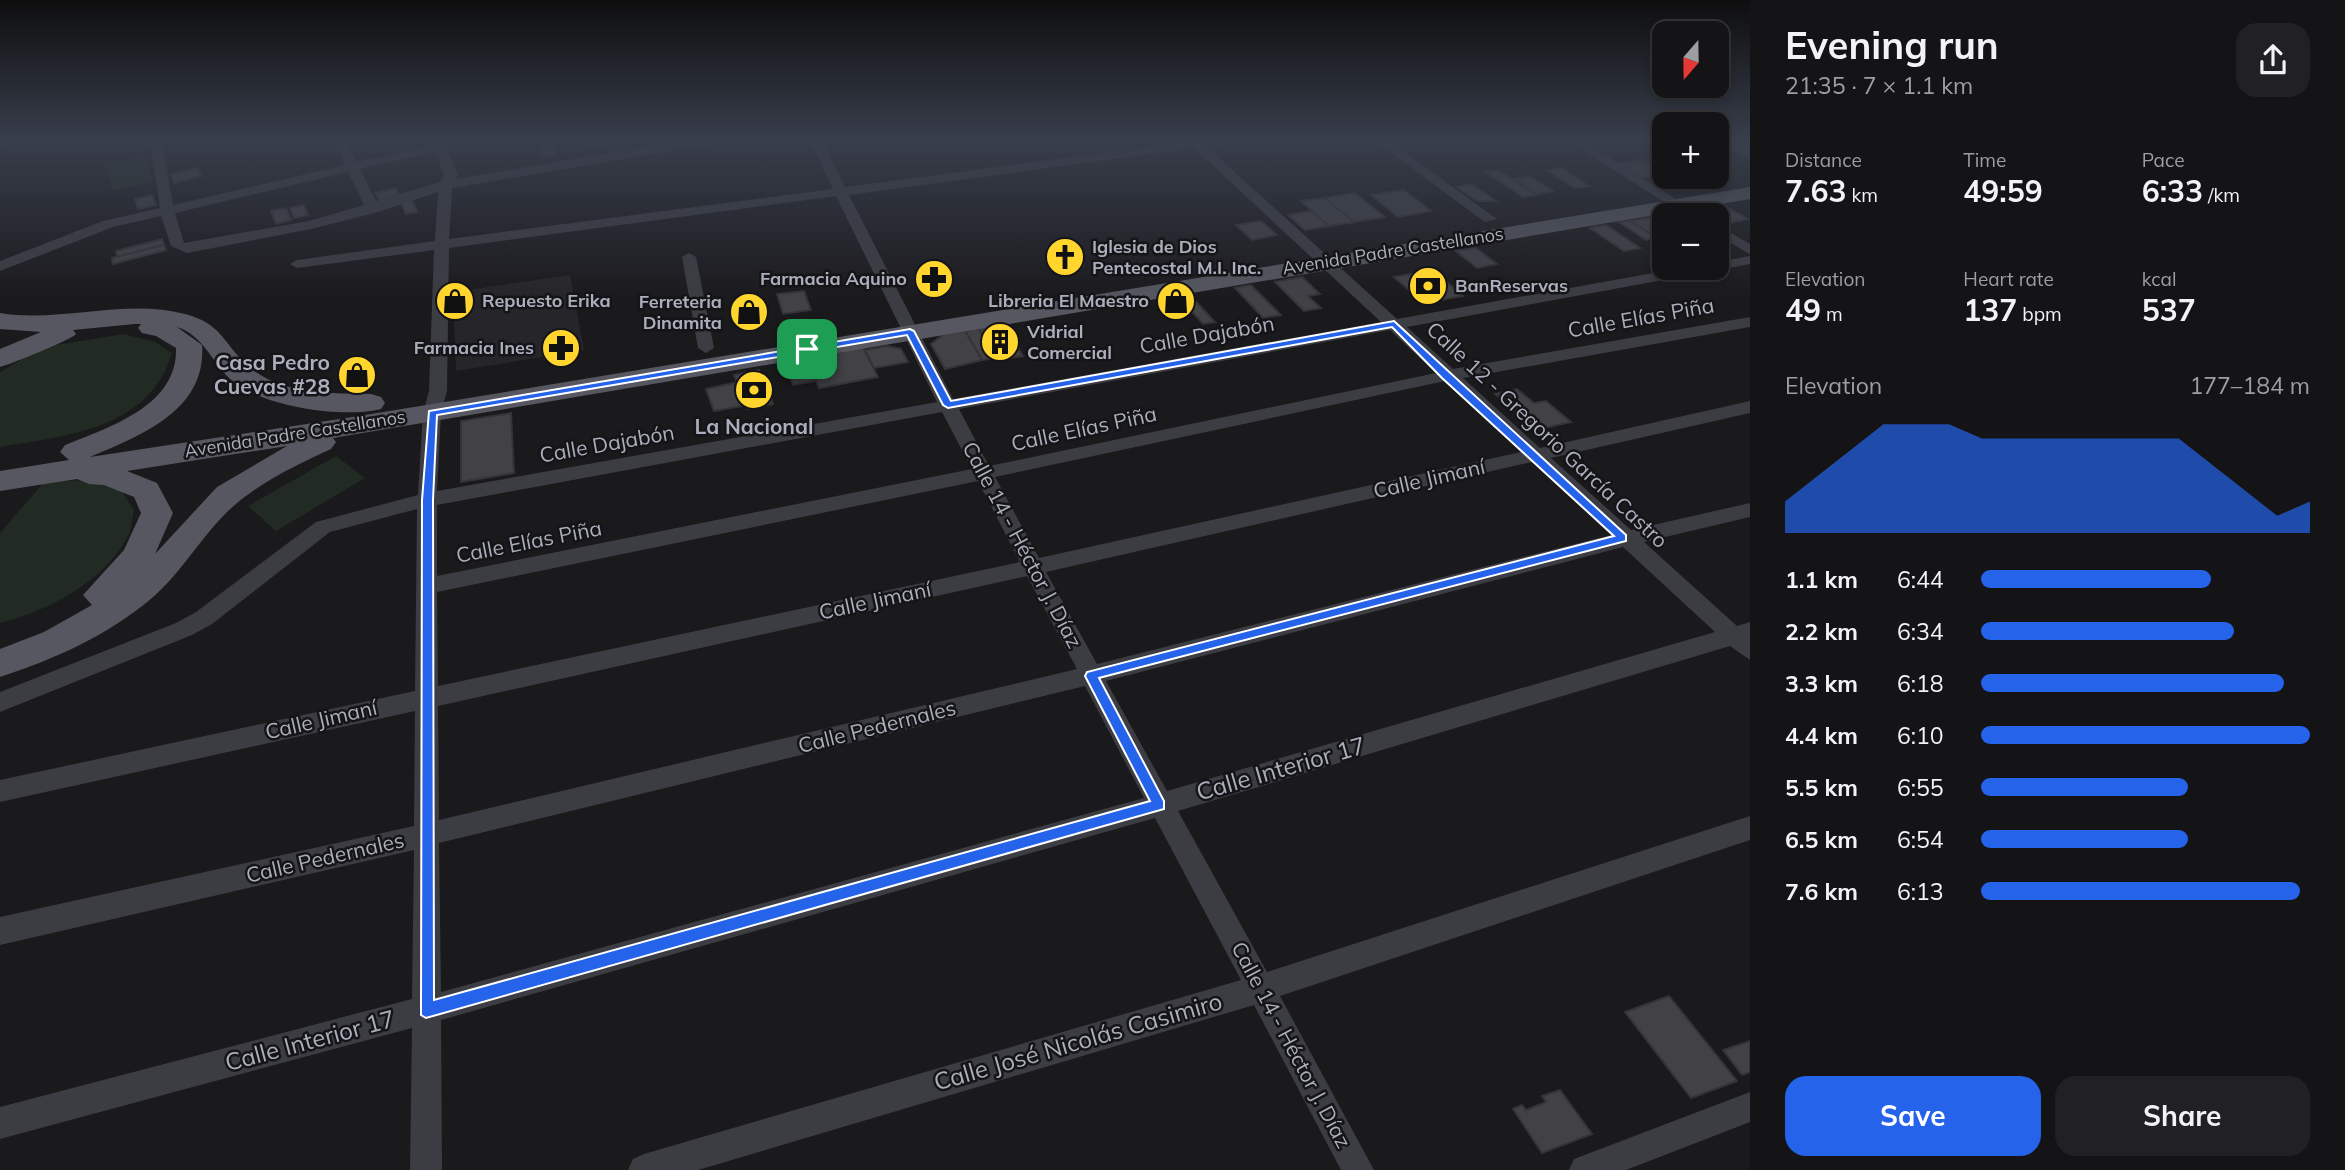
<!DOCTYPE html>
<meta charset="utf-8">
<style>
body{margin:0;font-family:Mulish,sans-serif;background:#212022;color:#f1f3f6;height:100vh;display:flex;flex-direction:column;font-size:26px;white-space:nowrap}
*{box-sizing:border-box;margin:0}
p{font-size:23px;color:#9d9ea0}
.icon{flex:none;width:38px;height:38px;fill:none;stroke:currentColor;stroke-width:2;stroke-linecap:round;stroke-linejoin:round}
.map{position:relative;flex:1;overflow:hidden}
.side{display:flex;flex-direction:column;background:#141315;width:595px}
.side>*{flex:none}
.needle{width:46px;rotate:200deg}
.controls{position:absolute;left:1652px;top:21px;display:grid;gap:14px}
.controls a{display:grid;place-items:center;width:77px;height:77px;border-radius:14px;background:#141315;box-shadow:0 4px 10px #0003,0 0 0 2px #333234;font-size:35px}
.pin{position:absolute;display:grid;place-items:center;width:60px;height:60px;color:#fff;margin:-30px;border-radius:14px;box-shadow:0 4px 10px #0006}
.round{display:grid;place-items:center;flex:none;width:74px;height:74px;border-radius:21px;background:#212022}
.head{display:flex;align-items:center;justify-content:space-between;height:119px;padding:0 35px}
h1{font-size:38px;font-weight:700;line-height:52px}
.figures{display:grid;grid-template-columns:repeat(3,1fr);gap:10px;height:119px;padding:7px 35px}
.figures div{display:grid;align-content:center}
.figures b{font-size:30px;font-weight:700}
.figures small{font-size:19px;font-weight:400}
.figures p{font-size:19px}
.chart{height:196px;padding:14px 35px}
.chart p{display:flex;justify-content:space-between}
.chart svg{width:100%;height:126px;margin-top:7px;fill:#2563eb;opacity:.7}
.action{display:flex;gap:14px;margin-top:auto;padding:14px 35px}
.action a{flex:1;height:80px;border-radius:21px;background:#2563eb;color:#fff;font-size:28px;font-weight:700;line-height:80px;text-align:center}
.action a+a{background:#212022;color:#f1f3f6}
ul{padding:0 35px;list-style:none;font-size:23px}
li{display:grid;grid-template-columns:112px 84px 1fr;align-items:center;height:52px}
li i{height:18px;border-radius:9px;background:#2563eb}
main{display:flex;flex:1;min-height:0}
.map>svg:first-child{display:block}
.built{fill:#262529}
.green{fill:#212a23}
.building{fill:#414146;stroke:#343338;stroke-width:2}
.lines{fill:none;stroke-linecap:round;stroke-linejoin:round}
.street{fill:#3c3c43;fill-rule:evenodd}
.primary{fill:#565760;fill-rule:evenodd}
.route{fill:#2563eb;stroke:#fff;stroke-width:2;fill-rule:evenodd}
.labels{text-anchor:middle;stroke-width:5;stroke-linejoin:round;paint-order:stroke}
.far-poi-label{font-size:18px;font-weight:bold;fill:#abaebc;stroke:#151417;text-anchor:start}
.far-street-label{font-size:18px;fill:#abaebc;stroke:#151417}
.street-label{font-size:21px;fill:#abaebc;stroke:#151417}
.poi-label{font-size:21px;font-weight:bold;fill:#abaebc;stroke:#151417;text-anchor:end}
.near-street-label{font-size:24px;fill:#abaebc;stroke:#151417}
</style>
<main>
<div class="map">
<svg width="1750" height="1170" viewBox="0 0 1750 1170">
<rect width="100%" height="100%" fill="#1a191c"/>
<path class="built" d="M570,275l14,75 -128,21 -3,-79z"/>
<g class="green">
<path d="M145,156l8,26 -40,9 -7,-26z"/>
<path d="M124,334l31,8 17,11c-22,76 -106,83 -172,94v-75l43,-25z"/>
<path d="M336,456l29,22 -89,53 -28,-25z"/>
<path d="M92,480l29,10 13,20c-2,8 -2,19 -6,26 -24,46 -80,75 -128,87v-90l45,-52z"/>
</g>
<g class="building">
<path d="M605,138l2,9 -15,1 -1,-8z"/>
<path d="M1733,139l17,9v10l-32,-17z"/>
<path d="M554,144l2,11 -15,2 -2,-12z"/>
<path d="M1643,160l21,12v3l-14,3 -13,-3 -19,-11z"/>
<path d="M198,168l3,8 -27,7 -3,-9z"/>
<path d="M1562,168l27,18 -15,2 -27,-18z"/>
<path d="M1498,170l38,25 -13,2 -37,-25z"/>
<path d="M1530,177l23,14 -16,3 -22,-15z"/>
<path d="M1472,184l24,17h-19l-20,-14z"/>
<path d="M395,188l5,7 -21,5 -4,-7z"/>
<path d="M1404,190l27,21 -33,6 -27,-22z"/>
<path d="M1355,193l30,24 -31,5 -30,-24z"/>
<path d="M152,195l4,10 -18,4 -3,-10z"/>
<path d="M1324,198l30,24 -25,4 -28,-25z"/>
<path d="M412,200l5,12 -11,2 -5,-12z"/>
<path d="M1719,203l29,16 -26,5 -5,-3v-6l-12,-1 -3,-8z"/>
<path d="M304,205l4,10 -14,3 -4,-10z"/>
<path d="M286,208l5,12 -15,4 -5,-13z"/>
<path d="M1312,211l17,15 -24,4 -17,-15z"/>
<path d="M1668,214l-4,1v22l-7,1 -27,-17z"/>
<path d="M1261,221l16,14 -25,5 -16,-15z"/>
<path d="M1630,221l27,17 -11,2 -27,-18z"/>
<path d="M1606,225l34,23 -16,3 -34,-23z"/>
<path d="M162,239l2,6 -47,12 -1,-6z"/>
<path d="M164,245l2,5 -53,14 -1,-6z"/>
<path d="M1065,245l18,21 -19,3 -17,-21z"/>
<path d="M1476,248l21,16 -20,4 -21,-17z"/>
<path d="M935,269l12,19 -14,2 -11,-19z"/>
<path d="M1432,270l31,26 -39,7 -30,-26z"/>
<path d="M1302,277l18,17 -12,2 13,12 -17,3 -29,-29z"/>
<path d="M1251,285l30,30 -18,3 -28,-30z"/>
<path d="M804,291l7,19 -28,4 -6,-20z"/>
<path d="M1187,292l28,30 -12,2 -27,-30z"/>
<path d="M1176,294l11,13 -12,2 -11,-13z"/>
<path d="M753,303l6,16 -15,3 -5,-16z"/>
<path d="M1003,324l20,32 -25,4 -20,-32z"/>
<path d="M978,328l19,30 -15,2 -17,-29z"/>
<path d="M965,331l17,29 -37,9 -14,-25 13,-10z"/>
<path d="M862,345l16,32 -59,11 -14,-33z"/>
<path d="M887,346l14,3 7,13 -34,6 -9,-18z"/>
<path d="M808,361l8,20 -23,4 -8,-20z"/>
<path d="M371,366l-4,16 -24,3 5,-17z"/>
<path d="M759,370l14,34 -26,5 -13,-34z"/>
<path d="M734,383l8,23 -28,5 -8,-22z"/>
<path d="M1517,389l17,14 12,-2 25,21 -35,8 -41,-36z"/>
<path d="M511,413l3,60 -53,9v-61z"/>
<path d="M1669,996l68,85 -46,17 -66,-86z"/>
<path d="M1750,1041v31l-8,3 -19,-25z"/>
<path d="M1560,1090l32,44 -50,19 -29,-44 9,-4 4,5 20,-8 -4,-6z"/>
</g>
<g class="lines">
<g class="street">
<path d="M0,138h26l-26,8z"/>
<path d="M143,138h13l7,10 10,57 172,-40 -11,-24 3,-3h7l13,24 77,-17 2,-7h12l-2,9 12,28 -3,4 244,-41h29l-6,4 -270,46 -3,51 384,-50 -24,-51h12l24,49 342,-45 -2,-4h64l-42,9 190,172 284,-51h36v-6l33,-6v8l-343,63 46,42 297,-52v10l-287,51 77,70 210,-47v12l-199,45 80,72 119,-27v14l-106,25 93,84 13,-4v38l-20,-14 -552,165 89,161 483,-156v24l-470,156 94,174h-33l-87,-165 -556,165h-70l5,-11 11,-5 597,-174 -86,-162 -714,202 1,150h-32l2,-142 -412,111v-32l412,-108 2,-149 -414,95v-28l414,-91 1,-115 -415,91v-22l415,-89 2,-182 -87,23 -118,92 -20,11 -192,77v-20l176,-69 20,-11 120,-90 102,-27 5,-82 6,-22 5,-141 -137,18 -7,-4 7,-4 138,-19 3,-49 -60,20 -67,17 -124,24 -16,-7 -10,-30 -48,11 -113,44v-10l103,-40 57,-13 -9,-60zM1194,148l187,174 -428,77 -104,-204zM435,152l9,23 -4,7 -64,19 -16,-32zM348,172l16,33 -55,16 -125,22 -9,-30zM836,196l101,206 -500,89 4,-78 6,-22 2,-143zM1390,330l46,43 -447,93 -30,-57zM1445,381l76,71 -482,106 -44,-81zM942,412l30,57 -535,107v-71zM1532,462l79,73 -514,129 -51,-92zM978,481l42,81 -582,124 -1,-94zM1623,547l92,85 -548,159 -61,-110zM1027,576l50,93 -638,151 -1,-114zM1085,686l59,112 -703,194 -2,-149z"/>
<path d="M1371,138h14l112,81 -12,3z"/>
<path d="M1564,138h15l122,77h-16z"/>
<path d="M1717,225l33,19v10l-33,-19z"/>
<path d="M689,253l7,4 18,91 -8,5 -8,-5 -16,-91z"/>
<path d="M1750,1092v30l-124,48h-57l5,-11z"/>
</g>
<path class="primary" d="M1750,187v12l-1417,239 3,4 -5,7c-37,17 -75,35 -105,64 -27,27 -45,60 -74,85 -45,38 -97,61 -152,79v-28l44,-17 48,-27 -9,-10 41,-45 17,-37 -7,-16 -30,-12 -15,-1 -12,-5 -77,12v-20l69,-11 -9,-8 5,-7c44,-18 113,-39 111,-97l-20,-12 -14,-3 -4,-5 3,-4h-6l-62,6 3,4c-3,5 -67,31 -76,33v-18l41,-17 -41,-3v-16c62,10 125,-15 185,1 40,10 40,35 68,56 34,25 78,23 118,24l10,3 4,6 -4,6c-39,10 -121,-3 -151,-30 -19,-18 -26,-43 -53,-52l25,18c5,65 -61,91 -112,112l269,-41zM287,446l-70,41 -62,67 18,-41 -16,-30 -30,-12z"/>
</g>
<linearGradient id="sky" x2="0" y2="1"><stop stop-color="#0e0e0f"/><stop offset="0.46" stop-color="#383e4b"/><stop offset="1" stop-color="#383e4b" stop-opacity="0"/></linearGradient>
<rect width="1750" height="302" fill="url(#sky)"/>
<path class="route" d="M1394,321l232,214v6l-527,137 65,123v8l-738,209 -5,-3 1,-515 7,-89 481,-82 4,2 37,70zM1392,327l50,51 172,158 -527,136 -2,4 65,125 -716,199 -1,-500 4,-85 470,-80 36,70 5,3z"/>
<defs>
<symbol id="church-disc" viewBox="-11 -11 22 22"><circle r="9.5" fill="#ffd52e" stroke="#151417"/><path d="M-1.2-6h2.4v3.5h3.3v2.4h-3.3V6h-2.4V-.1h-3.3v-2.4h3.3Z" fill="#111"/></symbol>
<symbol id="pharmacy-disc" viewBox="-11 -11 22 22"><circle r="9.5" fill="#ffd52e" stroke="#151417"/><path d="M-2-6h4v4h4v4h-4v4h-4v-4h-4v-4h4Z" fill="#111"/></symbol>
<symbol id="bank-disc" viewBox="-11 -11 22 22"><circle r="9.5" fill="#ffd52e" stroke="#151417"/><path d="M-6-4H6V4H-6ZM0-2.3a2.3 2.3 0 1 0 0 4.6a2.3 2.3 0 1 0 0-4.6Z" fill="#111"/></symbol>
<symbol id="shop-disc" viewBox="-11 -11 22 22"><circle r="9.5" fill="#ffd52e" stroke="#151417"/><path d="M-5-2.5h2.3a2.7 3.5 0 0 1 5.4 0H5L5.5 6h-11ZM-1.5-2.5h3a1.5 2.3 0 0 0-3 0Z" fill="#111"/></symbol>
<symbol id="building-disc" viewBox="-11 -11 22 22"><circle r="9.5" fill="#ffd52e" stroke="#151417"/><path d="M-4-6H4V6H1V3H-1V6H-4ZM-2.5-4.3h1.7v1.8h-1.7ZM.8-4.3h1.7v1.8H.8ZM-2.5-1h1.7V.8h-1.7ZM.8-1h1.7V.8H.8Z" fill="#111"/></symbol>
</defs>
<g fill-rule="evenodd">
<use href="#church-disc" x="1043" y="235" width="44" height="44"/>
<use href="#pharmacy-disc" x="912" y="257" width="44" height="44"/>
<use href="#bank-disc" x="1406" y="264" width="44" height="44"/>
<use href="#shop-disc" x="433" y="279" width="44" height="44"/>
<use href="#shop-disc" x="1154" y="279" width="44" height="44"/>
<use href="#shop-disc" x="727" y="290" width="44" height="44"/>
<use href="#building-disc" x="978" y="320" width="44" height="44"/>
<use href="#pharmacy-disc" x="539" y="326" width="44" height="44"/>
<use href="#shop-disc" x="335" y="353" width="44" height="44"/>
<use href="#bank-disc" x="732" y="368" width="44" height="44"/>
</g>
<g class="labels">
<g class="far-poi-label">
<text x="1092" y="253">Iglesia de Dios<tspan x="1092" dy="21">Pentecostal M.I. Inc.</tspan></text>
<text x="907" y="285" text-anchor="end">Farmacia Aquino</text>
<text x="1455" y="292">BanReservas</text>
<text x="482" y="307">Repuesto Erika</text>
<text x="1149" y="307" text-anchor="end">Libreria El Maestro</text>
<text x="722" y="308" text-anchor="end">Ferreteria<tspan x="722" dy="21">Dinamita</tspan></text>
<text x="1027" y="338">Vidrial<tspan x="1027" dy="21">Comercial</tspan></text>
<text x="534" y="354" text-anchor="end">Farmacia Ines</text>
</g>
<g class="far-street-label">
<text transform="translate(1393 251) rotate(-9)" y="6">Avenida Padre Castellanos</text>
<text transform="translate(295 434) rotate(-9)" y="6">Avenida Padre Castellanos</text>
</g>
<g class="street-label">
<text transform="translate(1641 318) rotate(-10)" y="7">Calle Elías Piña</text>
<text transform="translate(1207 335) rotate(-10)" y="7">Calle Dajabón</text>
<text transform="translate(1084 429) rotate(-12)" y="7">Calle Elías Piña</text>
<text transform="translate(1547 435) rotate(43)" y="7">Calle 12 - Gregorio García Castro</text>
<text transform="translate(607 444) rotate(-10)" y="7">Calle Dajabón</text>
<text transform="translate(1429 479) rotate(-13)" y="7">Calle Jimaní</text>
<text transform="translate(529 542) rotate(-11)" y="7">Calle Elías Piña</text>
<text transform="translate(1022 545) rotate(62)" y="7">Calle 14 - Héctor J. Díaz</text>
<text transform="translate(875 601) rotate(-12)" y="7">Calle Jimaní</text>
<text transform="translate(321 720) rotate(-13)" y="7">Calle Jimaní</text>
<text transform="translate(877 727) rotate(-14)" y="7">Calle Pedernales</text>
<text transform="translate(325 858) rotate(-13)" y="7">Calle Pedernales</text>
<text transform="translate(1291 1045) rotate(62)" y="7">Calle 14 - Héctor J. Díaz</text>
</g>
<g class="poi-label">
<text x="330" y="370">Casa Pedro<tspan x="330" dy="24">Cuevas #28</tspan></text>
<text x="754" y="434" text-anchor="middle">La Nacional</text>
</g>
<g class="near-street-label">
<text transform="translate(1281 769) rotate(-16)" y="8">Calle Interior 17</text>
<text transform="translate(310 1041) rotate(-15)" y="8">Calle Interior 17</text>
<text transform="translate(1078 1042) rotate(-16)" y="8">Calle José Nicolás Casimiro</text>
</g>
</g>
</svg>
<div class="controls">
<a><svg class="needle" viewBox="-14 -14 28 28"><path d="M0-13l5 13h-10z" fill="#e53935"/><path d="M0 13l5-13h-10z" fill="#9d9ea0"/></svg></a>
<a>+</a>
<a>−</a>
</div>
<div class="pin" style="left:807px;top:349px;background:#1e9e55"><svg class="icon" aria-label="arrive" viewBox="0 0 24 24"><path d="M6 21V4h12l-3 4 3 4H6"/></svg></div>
</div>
<section class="side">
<div class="head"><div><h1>Evening run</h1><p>21:35 · 7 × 1.1 km</p></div><a class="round"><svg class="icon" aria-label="share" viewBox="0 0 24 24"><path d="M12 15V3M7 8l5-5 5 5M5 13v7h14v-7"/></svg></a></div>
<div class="figures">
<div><p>Distance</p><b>7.63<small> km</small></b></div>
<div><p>Time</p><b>49:59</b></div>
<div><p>Pace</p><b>6:33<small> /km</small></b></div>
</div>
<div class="figures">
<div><p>Elevation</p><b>49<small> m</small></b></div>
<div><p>Heart rate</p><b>137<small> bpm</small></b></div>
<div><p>kcal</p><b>537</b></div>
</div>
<div class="chart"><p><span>Elevation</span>177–184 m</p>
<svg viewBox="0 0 160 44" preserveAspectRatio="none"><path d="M0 44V33L10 24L20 15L30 6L40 6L50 6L60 11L70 11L80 11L90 11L100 11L110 11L120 11L130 20L140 29L150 38L160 33V44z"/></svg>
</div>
<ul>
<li><b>1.1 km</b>6:44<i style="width:70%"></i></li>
<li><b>2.2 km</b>6:34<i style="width:77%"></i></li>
<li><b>3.3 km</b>6:18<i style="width:92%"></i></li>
<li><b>4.4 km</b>6:10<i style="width:100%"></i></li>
<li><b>5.5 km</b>6:55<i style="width:63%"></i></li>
<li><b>6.5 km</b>6:54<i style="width:63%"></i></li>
<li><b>7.6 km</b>6:13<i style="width:97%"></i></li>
</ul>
<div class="action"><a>Save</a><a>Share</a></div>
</section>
</main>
